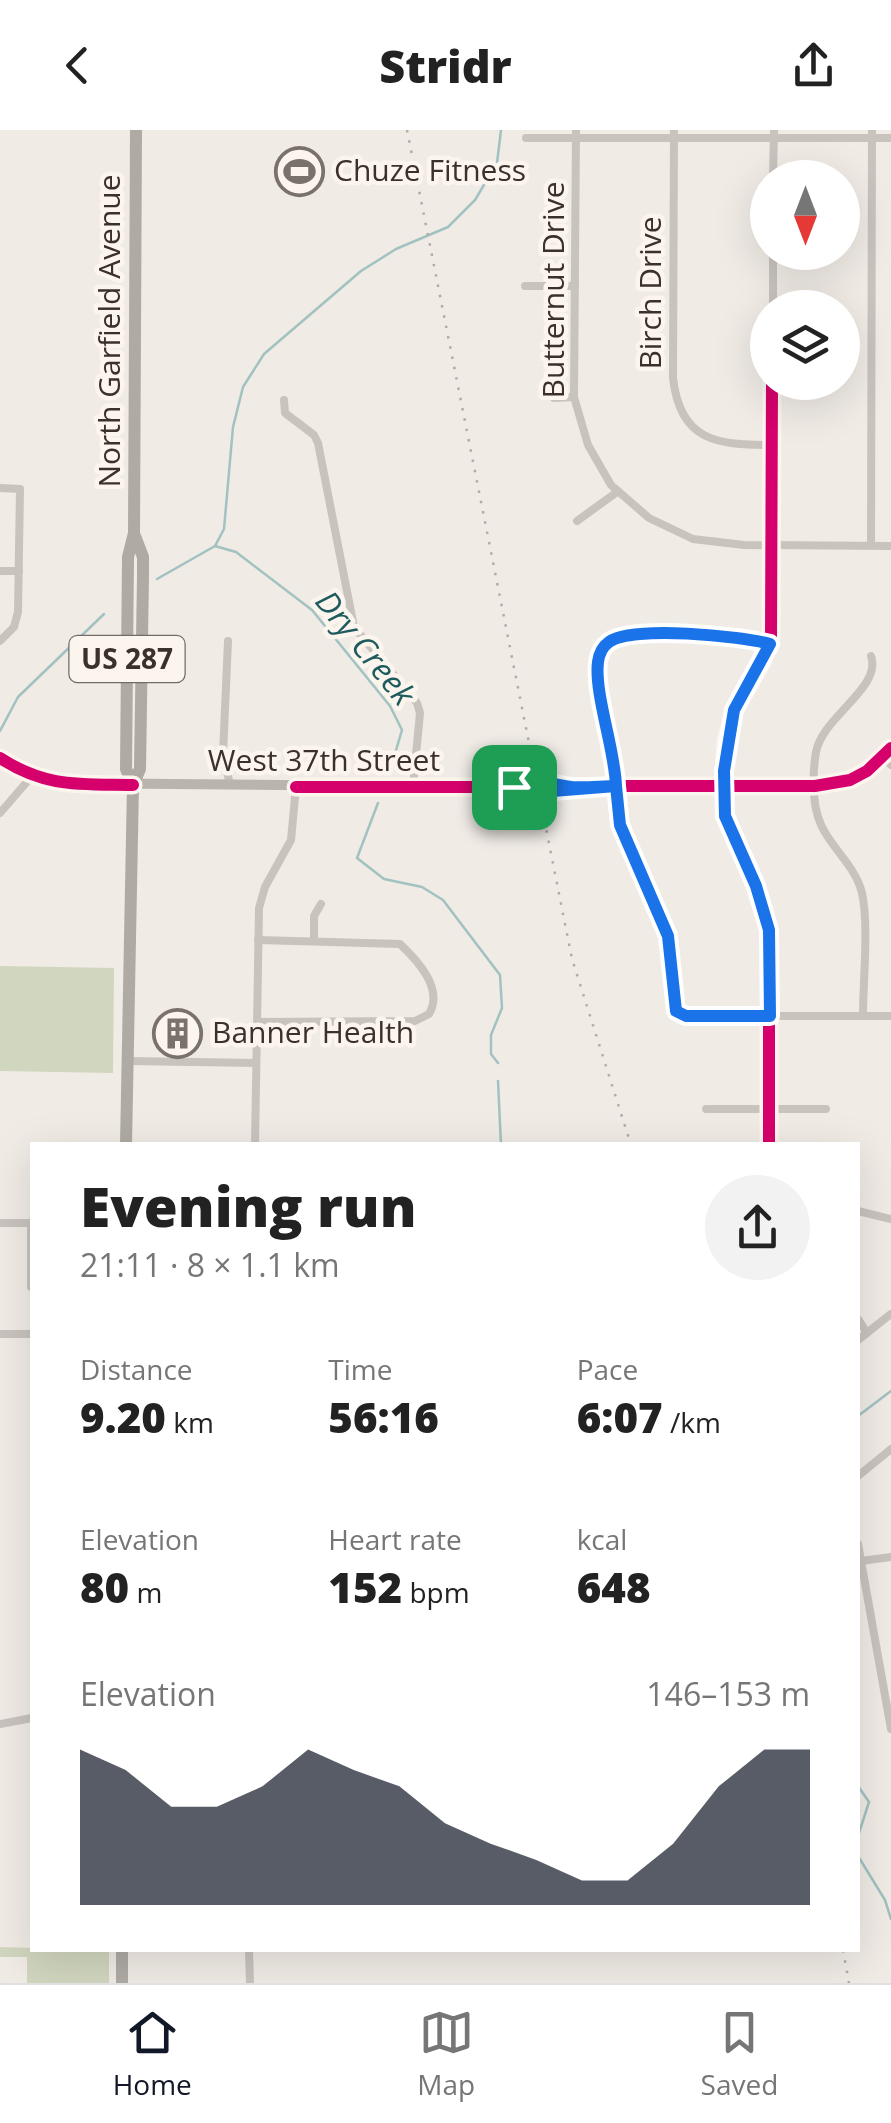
<!DOCTYPE html>
<meta charset="utf-8">
<style>
body{margin:0;font-family:"Open Sans",sans-serif;background:#f2f2f2;color:#222;height:100vh;display:flex;flex-direction:column;font-size:38px;white-space:nowrap}
*{box-sizing:border-box;margin:0}
p{font-size:32px;color:#767676}
.icon{flex:none;width:55px;height:55px;fill:none;stroke:currentColor;stroke-width:2;stroke-linecap:round;stroke-linejoin:round}
.map{position:relative;flex:1;overflow:hidden}
.sheet{position:absolute;left:30px;top:1012px;width:830px;height:810px;display:flex;flex-direction:column;background:#fff;border-radius:0px;box-shadow:0 10px 40px #0002}
.sheet>*{flex:none}
.needle{width:65px;rotate:180deg}
.fabs{position:absolute;left:750px;top:30px;display:grid;gap:20px}
.fabs a{display:grid;place-items:center;width:110px;height:110px;border-radius:50%;background:#fff;box-shadow:0 10px 40px #0002;font-size:50px}
.pin{position:absolute;display:grid;place-items:center;width:85px;height:85px;color:#fff;margin:-42px;border-radius:20px;box-shadow:0 5px 15px #0006}
.round{display:grid;place-items:center;flex:none;width:105px;height:105px;border-radius:52px;background:#f2f2f2}
.head{display:flex;align-items:center;justify-content:space-between;height:170px;padding:0 50px}
h1{font-size:55px;font-weight:800;line-height:75px}
.figures{display:grid;grid-template-columns:repeat(3,1fr);gap:15px;height:170px;padding:10px 50px}
.figures div{display:grid;align-content:center}
.figures b{font-size:42px;font-weight:800}
.figures small{font-size:28px;font-weight:400}
.figures p{font-size:28px}
.chart{height:280px;padding:20px 50px}
.chart p{display:flex;justify-content:space-between}
.chart svg{width:100%;height:180px;margin-top:10px;fill:#111827;opacity:.7}
header{display:flex;justify-content:space-between;align-items:center;height:130px;padding:0 50px;background:#fff;font-size:45px;font-weight:800}
.menu{display:flex;justify-content:space-around;align-items:center;height:140px;border-top:2px solid #e0e0e0;background:#fff;font-size:28px;color:#767676}
.menu a{display:grid;justify-items:center;gap:5px}
.menu .selected{color:#111827}
.map>svg:first-child{display:block}
.green{fill:#d1d6bf}
.lines{fill:none;stroke-linecap:round;stroke-linejoin:round}
.stream{stroke:#a1c2c1;stroke-width:2.5}
.street{stroke:#c9c3be;stroke-width:8}
.secondary{stroke:#bab3ae;stroke-width:10}
.highway{stroke:#afaaa4;stroke-width:12}
.rail{stroke:#b1aca8;stroke-width:2.5;stroke-dasharray:2.5 8;stroke-linecap:butt}
.cycleway-casing{stroke:#fbf5ee;stroke-width:19}
.cycleway{stroke:#d6006c;stroke-width:12}
.route-casing{stroke:#fff;stroke-width:20}
.route{stroke:#1a73e8;stroke-width:12}
.labels{text-anchor:middle;stroke-width:9;stroke-linejoin:round;paint-order:stroke}
.shield{fill:#fbf5ee;stroke:#756b66;stroke-width:2.5}
.shield-label{font-size:28px;font-weight:bold;fill:#3b302b}
.poi-label{font-size:30px;fill:#3b302b;stroke:#fbf5ee;text-anchor:start}
.street-label{font-size:30px;fill:#3b302b;stroke:#fbf5ee}
.water-label{font-size:32px;font-style:italic;fill:#1f5a5e;stroke:#fbf5ee}
</style>
<header><svg class="icon" aria-label="back" viewBox="0 0 24 24"><path d="M15 5l-7 7 7 7"/></svg>Stridr<svg class="icon" aria-label="share" viewBox="0 0 24 24"><path d="M12 15V3M7 8l5-5 5 5M5 13v7h14v-7"/></svg></header>
<div class="map">
<svg width="891" height="1853" viewBox="0 0 891 1853">
<rect width="100%" height="100%" fill="#f0ebe5"/>
<g class="green">
<path d="M0,836l114,2 -1,105 -113,-2z"/>
<path d="M0,1817l109,3v33h-82v-26h-27z"/>
</g>
<g class="lines">
<g class="stream">
<path d="M215,416l9,-17 9,-102 10,-40 21,-33 97,-83 35,-22 52,-22 27,-27 22,-37 4,-33"/>
<path d="M157,449l58,-33 21,6 76,58 78,96 12,24 -11,37"/>
<path d="M0,601l18,-34 86,-83"/>
<path d="M378,673l-21,55 27,21 38,8 21,13 57,75 2,33 -11,27v19l7,9"/>
<path d="M498,951l3,64"/>
<path d="M858,1286l33,-25"/>
<path d="M858,1656l11,16 -11,34"/>
<path d="M858,1726l27,44 6,19"/>
</g>
<g class="street">
<path d="M576,0l-2,267 14,48 23,40 38,33 44,21 51,6 147,1"/>
<path d="M674,0l-1,248c7,64 45,67 99,67"/>
<path d="M526,8h365"/>
<path d="M773,48l1,-48"/>
<path d="M525,156h50"/>
<path d="M773,178v-56"/>
<path d="M554,268l20,-1"/>
<path d="M284,270l1,13 29,22 4,8 36,184 63,76 3,10 -7,73"/>
<path d="M0,358l20,1 -2,123 -4,15 -14,14"/>
<path d="M577,391l40,-29"/>
<path d="M871,416l1,-416"/>
<path d="M0,441h19"/>
<path d="M228,511l-5,113 7,31"/>
<path d="M604,516l-6,26 17,99 4,45 50,120 7,75 10,5h205"/>
<path d="M604,516c28,-22 132,-12 166,-2"/>
<path d="M883,628l8,7"/>
<path d="M0,683l32,-37"/>
<path d="M314,811v-25l7,-12"/>
<path d="M863,886c0,-35 6,-91 -1,-123 -6,-24 -24,-39 -36,-59 -15,-22 -14,-57 -10,-82 7,-36 66,-64 55,-96"/>
<path d="M257,892l158,-1 14,-7c15,-25 -11,-53 -29,-70l-142,-4"/>
<path d="M128,931l128,2"/>
<path d="M706,979h120"/>
<path d="M255,1015l4,-237 6,-21 26,-47 5,-53"/>
<path d="M769,1015v-215l-14,-44 -30,-70 -1,-45 2,-29 8,-32 29,-50 8,-23 1,-255"/>
<path d="M858,1081l33,8"/>
<path d="M0,1093h31v64"/>
<path d="M858,1189l9,14"/>
<path d="M0,1204h32"/>
<path d="M858,1210l33,-26"/>
<path d="M858,1346l33,-27"/>
<path d="M858,1414l33,185"/>
<path d="M861,1431l30,-4"/>
<path d="M0,1594l32,-6"/>
<path d="M249,1820l1,33"/>
</g>
<g class="secondary">
<path d="M0,628l32,18 32,7 435,4 41,5 76,-6h199l35,-6 17,-9 24,-23"/>
<path d="M514,657c14,-8 39,-8 53,0"/>
</g>
<g class="highway">
<path d="M133,655l-7,-16 2,-212 6,-24 2,-403"/>
<path d="M126,1015l7,-360 7,-16 3,-193v-19l-8,-21"/>
<path d="M122,1853v-33"/>
</g>
<g class="rail">
<path d="M407,0l165,829 59,186"/>
<path d="M843,1820l6,33"/>
</g>
<defs>
<g id="cycleway">
<path d="M0,628c46,30 80,26 133,27"/>
<path d="M296,657h203l41,5 76,-6h199l35,-6 17,-9 24,-23"/>
<path d="M769,1015v-215l-14,-44 -30,-70 -1,-45 2,-29 8,-32 29,-50 8,-23 1,-255"/>
</g>
</defs>
<use href="#cycleway" class="cycleway-casing"/>
<use href="#cycleway" class="cycleway"/>
</g>
<g class="lines">
<defs>
<path id="route" d="M514,657l6,4 20,1 76,-6 4,39 48,111 8,75 10,5h84l-1,-86 -13,-44 -31,-70 -1,-45 10,-61 36,-66c-29,-8 -138,-19 -161,-2 -7,5 -10,12 -11,20 -4,31 17,88 18,124 -14,0 -30,2 -44,1 -19,-2 -38,-11 -58,0"/>
</defs>
<use href="#route" class="route-casing"/>
<use href="#route" class="route"/>
</g>
<defs>
<symbol id="stadium-ring" viewBox="-11 -11 22 22"><circle r="9.5" fill="#fbf5ee" stroke="#7a716c" stroke-width="1.5"/><path d="M0-5a6.5 5 0 1 0 0 10a6.5 5 0 1 0 0-10ZM-3.5-1.8h7v3.6h-7Z" fill="#7a716c"/></symbol>
<symbol id="building-ring" viewBox="-11 -11 22 22"><circle r="9.5" fill="#fbf5ee" stroke="#7a716c" stroke-width="1.5"/><path d="M-4-6H4V6H1V3H-1V6H-4ZM-2.5-4.3h1.7v1.8h-1.7ZM.8-4.3h1.7v1.8H.8ZM-2.5-1h1.7V.8h-1.7ZM.8-1h1.7V.8H.8Z" fill="#7a716c"/></symbol>
</defs>
<g fill-rule="evenodd">
<use href="#stadium-ring" x="272" y="14" width="55" height="55"/>
<use href="#building-ring" x="150" y="876" width="55" height="55"/>
</g>
<g class="labels">
<rect class="shield" x="69.5" y="506" width="115" height="46" rx="8"/>
<g class="shield-label">
<text x="127" y="539">US 287</text>
</g>
<g class="poi-label">
<text x="334" y="51">Chuze Fitness</text>
<text x="212" y="913">Banner Health</text>
</g>
<g class="street-label">
<text transform="translate(554 160) rotate(-90)" y="10">Butternut Drive</text>
<text transform="translate(651 163) rotate(-90)" y="10">Birch Drive</text>
<text transform="translate(110 201) rotate(-90)" y="10">North Garfield Avenue</text>
<text x="324" y="641">West 37th Street</text>
</g>
<g class="water-label">
<text transform="translate(365 518) rotate(51)" y="11">Dry Creek</text>
</g>
</g>
</svg>
<div class="fabs">
<a><svg class="needle" viewBox="-14 -14 28 28"><path d="M0-13l5 13h-10z" fill="#e53935"/><path d="M0 13l5-13h-10z" fill="#767676"/></svg></a>
<a><svg class="icon" aria-label="layers" viewBox="0 0 24 24"><path d="M12 4l9 5-9 5-9-5zM3 14l9 5 9-5"/></svg></a>
</div>
<div class="pin" style="left:514px;top:657px;background:#1e9e55"><svg class="icon" aria-label="arrive" viewBox="0 0 24 24"><path d="M6 21V4h12l-3 4 3 4H6"/></svg></div>
<section class="sheet">
<div class="head"><div><h1>Evening run</h1><p>21:11 · 8 × 1.1 km</p></div><a class="round"><svg class="icon" aria-label="share" viewBox="0 0 24 24"><path d="M12 15V3M7 8l5-5 5 5M5 13v7h14v-7"/></svg></a></div>
<div class="figures">
<div><p>Distance</p><b>9.20<small> km</small></b></div>
<div><p>Time</p><b>56:16</b></div>
<div><p>Pace</p><b>6:07<small> /km</small></b></div>
</div>
<div class="figures">
<div><p>Elevation</p><b>80<small> m</small></b></div>
<div><p>Heart rate</p><b>152<small> bpm</small></b></div>
<div><p>kcal</p><b>648</b></div>
</div>
<div class="chart"><p><span>Elevation</span>146–153 m</p>
<svg viewBox="0 0 160 44" preserveAspectRatio="none"><path d="M0 44V6L10 11L20 20L30 20L40 15L50 6L60 11L70 15L80 24L90 29L100 33L110 38L120 38L130 29L140 15L150 6L160 6V44z"/></svg>
</div>
</section>
</div>
<nav class="menu">
<a class="selected"><svg class="icon" aria-label="home" viewBox="0 0 24 24"><path d="M3 11l9-7 9 7M6 9v11h12V9"/></svg>Home</a>
<a><svg class="icon" aria-label="map" viewBox="0 0 24 24"><path d="M3 6l6-2 6 2 6-2v14l-6 2-6-2-6 2zM9 4v14M15 6v14"/></svg>Map</a>
<a><svg class="icon" aria-label="saved" viewBox="0 0 24 24"><path d="M7 4h10v16l-5-4-5 4z"/></svg>Saved</a>
</nav>
